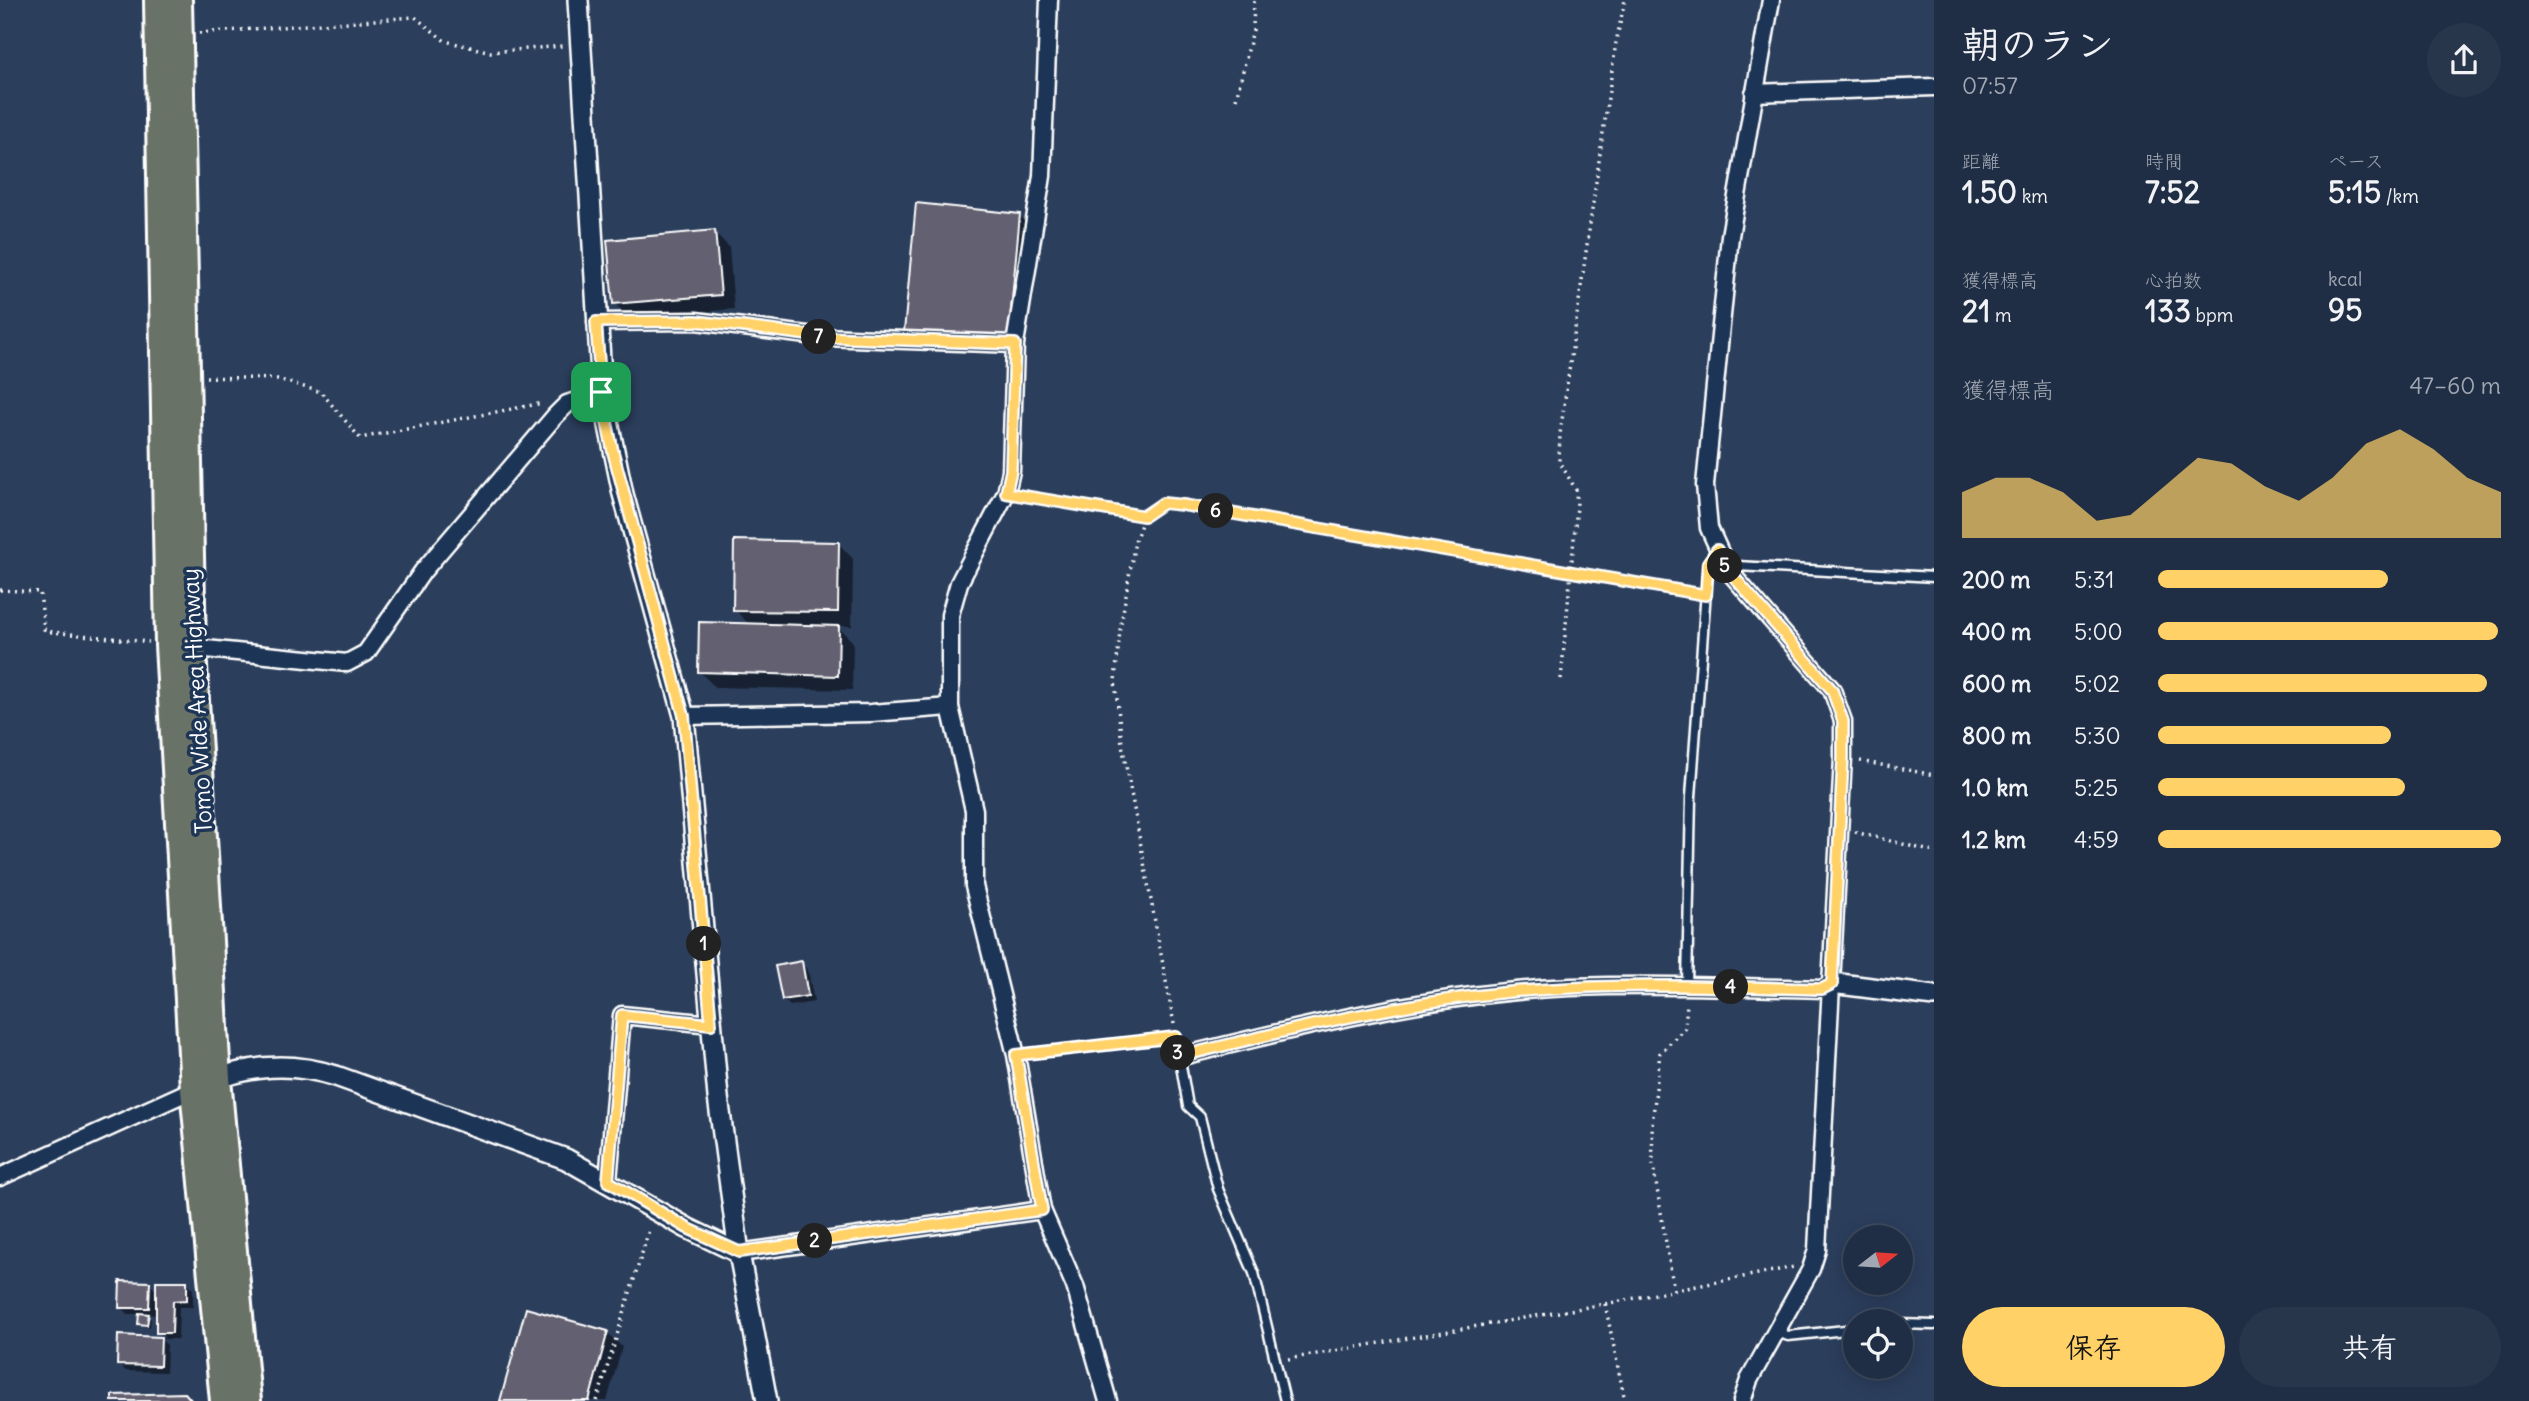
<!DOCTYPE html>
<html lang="ja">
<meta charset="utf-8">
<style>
body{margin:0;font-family:Delius,"Klee One",sans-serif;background:#28364c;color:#f1f3f6;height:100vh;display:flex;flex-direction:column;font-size:26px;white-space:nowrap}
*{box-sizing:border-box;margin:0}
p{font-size:23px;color:#a2a8b3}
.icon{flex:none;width:38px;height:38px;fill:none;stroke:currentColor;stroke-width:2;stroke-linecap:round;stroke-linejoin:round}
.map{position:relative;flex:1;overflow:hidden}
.details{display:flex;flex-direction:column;background:#202e45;width:595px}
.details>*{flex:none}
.needle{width:46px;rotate:73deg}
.fabs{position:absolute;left:1843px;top:1225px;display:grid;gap:14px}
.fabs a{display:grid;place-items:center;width:70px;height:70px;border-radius:50%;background:#202e45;box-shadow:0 4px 18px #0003,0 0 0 2px #3d4a5e;font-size:35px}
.pin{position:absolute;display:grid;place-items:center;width:60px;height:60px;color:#fff;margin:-30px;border-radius:14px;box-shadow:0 4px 10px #0006}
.km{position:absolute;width:35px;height:35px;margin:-18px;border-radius:50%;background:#222;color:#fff;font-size:19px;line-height:35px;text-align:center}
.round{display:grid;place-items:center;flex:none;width:74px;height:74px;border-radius:37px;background:#28364c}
.summary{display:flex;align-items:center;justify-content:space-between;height:119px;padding:0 28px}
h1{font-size:38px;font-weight:700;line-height:52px}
.figures{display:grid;grid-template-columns:repeat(3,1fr);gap:10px;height:119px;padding:7px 28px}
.figures div{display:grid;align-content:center}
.figures b{font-size:30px;font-weight:700}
.figures small{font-size:19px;font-weight:400}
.figures p{font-size:19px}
.chart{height:196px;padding:14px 28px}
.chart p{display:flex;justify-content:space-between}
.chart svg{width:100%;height:126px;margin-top:7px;fill:#ffd166;opacity:.7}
.cta{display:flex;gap:14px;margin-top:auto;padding:14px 28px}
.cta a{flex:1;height:80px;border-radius:42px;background:#ffd166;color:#111;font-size:28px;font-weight:700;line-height:80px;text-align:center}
.cta a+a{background:#28364c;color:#f1f3f6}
ul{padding:0 28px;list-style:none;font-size:23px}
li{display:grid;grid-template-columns:112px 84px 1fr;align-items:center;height:52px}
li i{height:18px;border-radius:9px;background:#ffd166}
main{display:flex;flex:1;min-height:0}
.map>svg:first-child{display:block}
.shadow{fill:#0007}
.building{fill:#646171;stroke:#fff;stroke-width:2}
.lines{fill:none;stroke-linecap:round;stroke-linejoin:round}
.service-casing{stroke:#fff;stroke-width:13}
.minor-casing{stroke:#fff;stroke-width:21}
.tertiary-casing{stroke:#fff;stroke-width:24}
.trunk-casing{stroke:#fff;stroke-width:32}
.path{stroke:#fff;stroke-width:3.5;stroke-dasharray:2 5;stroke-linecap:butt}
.service{stroke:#1d3557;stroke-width:8}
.minor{stroke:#1d3557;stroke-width:16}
.tertiary{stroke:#1d3557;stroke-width:19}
.trunk{stroke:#697266;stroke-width:26}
.route-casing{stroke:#fff;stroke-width:14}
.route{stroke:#ffd166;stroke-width:9}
.labels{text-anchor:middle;stroke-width:7;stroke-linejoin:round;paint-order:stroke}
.street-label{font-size:23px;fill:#fff;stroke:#1d3557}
</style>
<main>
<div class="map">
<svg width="1934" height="1401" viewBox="0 0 1934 1401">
<rect width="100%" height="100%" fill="#2b3e5c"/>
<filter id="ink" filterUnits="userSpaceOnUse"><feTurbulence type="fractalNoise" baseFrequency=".0143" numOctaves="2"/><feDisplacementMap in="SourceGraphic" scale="14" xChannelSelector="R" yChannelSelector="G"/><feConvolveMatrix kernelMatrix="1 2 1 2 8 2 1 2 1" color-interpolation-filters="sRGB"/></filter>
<g filter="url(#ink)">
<g class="shadow">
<path d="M1019,215l15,15 -12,126 -101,-10z"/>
<path d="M714,232l15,15 5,62 -104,9 -15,-14z"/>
<path d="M839,544l14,15 -1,67h-15l16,16 -1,48 -137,-3 -15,-15 50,-47 -15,-15z"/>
<path d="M801,963l7,7 6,32 -24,4 -7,-7z"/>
<path d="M186,1282l7,7v18h-14l-1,32h-18l7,6 -1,27 -40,-1 -7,-7 1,-27 45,1 -7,-6v-17l-12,-1 5,5 -1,8 -7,-1 -3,-3 1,-9h-13l-7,-7 28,-24 9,10z"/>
<path d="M607,1333l15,14 -15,54h-105z"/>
</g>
<g class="building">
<path d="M916,203l104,11 -12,128 -104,-10z"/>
<path d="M715,230l6,65 -108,9 -6,-64z"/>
<path d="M734,540l105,2 -1,70 -105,-1z"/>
<path d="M699,622l140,4 -1,50 -140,-4z"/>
<path d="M802,961l6,35 -26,4 -7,-34z"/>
<path d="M120,1281l30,1 -1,26h-30z"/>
<path d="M156,1281h31v19l-14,1 -1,32h-16z"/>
<path d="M526,1308l82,23 -19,70h-89z"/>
<path d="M139,1313l10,1 -2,11 -9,-1z"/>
<path d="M118,1335l43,2 -1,29 -43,-1z"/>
<path d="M185,1393l7,8h-80v-6z"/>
</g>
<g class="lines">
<defs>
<g id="service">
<path d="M1728,570l9,-4 197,11"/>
<path d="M1687,986l4,-189 17,-234 9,-13"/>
<path d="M1016,1055l160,-18 12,69 12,11 18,72 36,84 31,128"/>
<path d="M1900,1324l34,1"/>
<path d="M1775,1331l13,5 67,-7"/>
</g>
<g id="minor">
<path d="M1049,0l-7,176 -27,168 -4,127 -5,22 -47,90 -9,32v92l24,103v76l42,169 26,155 33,76 33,115"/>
<path d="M1754,93l180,-6"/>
<path d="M596,322l100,-1 127,16 192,7"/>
<path d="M186,647l161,16 19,-10 57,-82 132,-155 12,-12 35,-12"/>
<path d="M684,716l187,-3 79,-6"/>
<path d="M1178,1057c129,-32 260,-64 393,-70 84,-3 167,0 251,2l10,-6"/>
<path d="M0,1177l194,-88"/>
<path d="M608,1181l14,-166 89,9"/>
<path d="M739,1253l303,-43"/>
<path d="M1742,1401l7,-21 62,-111 6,-19 26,-492v-37l-11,-31 -104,-120 -19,-42 -4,-43 25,-249 41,-236"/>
</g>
<g id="tertiary">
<path d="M578,0l24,392 21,102 61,222 34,381 21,156 28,148"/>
<path d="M1832,983l102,13"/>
<path d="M208,1083c42,-19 84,-21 128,-7l230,83 121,69 52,25"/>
</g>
<g id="trunk">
<path d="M158,0l11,645 25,444 30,312"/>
<path d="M178,0l14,648 25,431 30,322"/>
</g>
</defs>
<use href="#service" class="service-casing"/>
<use href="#minor" class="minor-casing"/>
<use href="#tertiary" class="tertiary-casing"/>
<use href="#trunk" class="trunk-casing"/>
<g class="path">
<path d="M199,33l216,-16 30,24 46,11 71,-6"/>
<path d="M1236,99l17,-69 1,-30"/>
<path d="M206,377l71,2 44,13 39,46 183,-35"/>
<path d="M1022,495l122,21"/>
<path d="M0,590l40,2 4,37 8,3 97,10"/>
<path d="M1561,679l16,-173 -1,-16 -17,-29 1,-27 56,-392 9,-42"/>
<path d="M1860,761l74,14"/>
<path d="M1855,832l79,20"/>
<path d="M1174,1024l-52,-280 -7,-63 5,-51 15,-89 9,-25 19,-13 20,2 511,88"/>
<path d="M1674,1290l-21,-125 -1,-40 8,-72 25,-25 2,-25"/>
<path d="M1605,1304l20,97"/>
<path d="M1288,1359l317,-55 189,-37"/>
<path d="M597,1401l53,-174"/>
</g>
<use href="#service" class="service"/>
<use href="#minor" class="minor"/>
<use href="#tertiary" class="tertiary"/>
<use href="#trunk" class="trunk"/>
</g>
</g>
<g class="lines" filter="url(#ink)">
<defs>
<path id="route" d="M696,321l127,16 192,7 -4,127 -5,22 138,23 19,-13 20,2 523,90 2,-32 9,-13 11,20 104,120 11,31v37l-11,226 -10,5c-84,-2 -167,-5 -251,-1 -133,5 -264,37 -393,69l-2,-20 -160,18 26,155 -303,42 -52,-24 -79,-47 14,-166 89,9 -27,-308 -71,-264 -12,-60 -5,-70z"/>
</defs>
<use href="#route" class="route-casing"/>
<use href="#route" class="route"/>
</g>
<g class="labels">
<g class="street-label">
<text transform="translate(197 701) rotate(-93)" y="8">Tomo Wide Area Highway</text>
</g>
</g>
</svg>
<div class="fabs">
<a><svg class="needle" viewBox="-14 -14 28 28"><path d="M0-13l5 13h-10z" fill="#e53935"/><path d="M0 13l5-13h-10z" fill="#a2a8b3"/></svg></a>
<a><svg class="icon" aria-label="locate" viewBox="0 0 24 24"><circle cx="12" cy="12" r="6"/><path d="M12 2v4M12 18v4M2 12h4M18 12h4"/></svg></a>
</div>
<div class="pin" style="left:601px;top:392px;background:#1e9e55"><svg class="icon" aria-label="arrive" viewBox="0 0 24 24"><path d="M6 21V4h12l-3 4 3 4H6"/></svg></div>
<b class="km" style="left:704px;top:944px">1</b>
<b class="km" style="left:815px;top:1241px">2</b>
<b class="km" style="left:1178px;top:1053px">3</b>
<b class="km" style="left:1731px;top:987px">4</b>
<b class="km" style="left:1725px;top:566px">5</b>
<b class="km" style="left:1216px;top:511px">6</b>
<b class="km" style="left:819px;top:337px">7</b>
</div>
<section class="details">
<div class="summary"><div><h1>朝のラン</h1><p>07:57</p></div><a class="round"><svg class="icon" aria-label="share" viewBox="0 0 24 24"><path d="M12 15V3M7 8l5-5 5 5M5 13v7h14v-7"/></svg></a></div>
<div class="figures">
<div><p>距離</p><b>1.50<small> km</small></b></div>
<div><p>時間</p><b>7:52</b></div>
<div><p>ペース</p><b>5:15<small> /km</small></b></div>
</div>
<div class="figures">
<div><p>獲得標高</p><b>21<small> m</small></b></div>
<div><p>心拍数</p><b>133<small> bpm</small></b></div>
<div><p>kcal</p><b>95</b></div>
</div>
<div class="chart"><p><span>獲得標高</span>47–60 m</p>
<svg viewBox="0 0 160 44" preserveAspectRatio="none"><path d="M0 44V28L10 23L20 23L30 28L40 38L50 36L60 26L70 16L80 18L90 26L100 31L110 23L120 11L130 6L140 13L150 23L160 28V44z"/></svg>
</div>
<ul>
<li><b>200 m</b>5:31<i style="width:67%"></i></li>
<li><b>400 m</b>5:00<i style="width:99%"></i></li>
<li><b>600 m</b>5:02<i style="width:96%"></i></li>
<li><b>800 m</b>5:30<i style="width:68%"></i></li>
<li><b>1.0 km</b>5:25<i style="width:72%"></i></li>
<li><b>1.2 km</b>4:59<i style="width:100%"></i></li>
</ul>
<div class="cta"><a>保存</a><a>共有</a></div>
</section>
</main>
